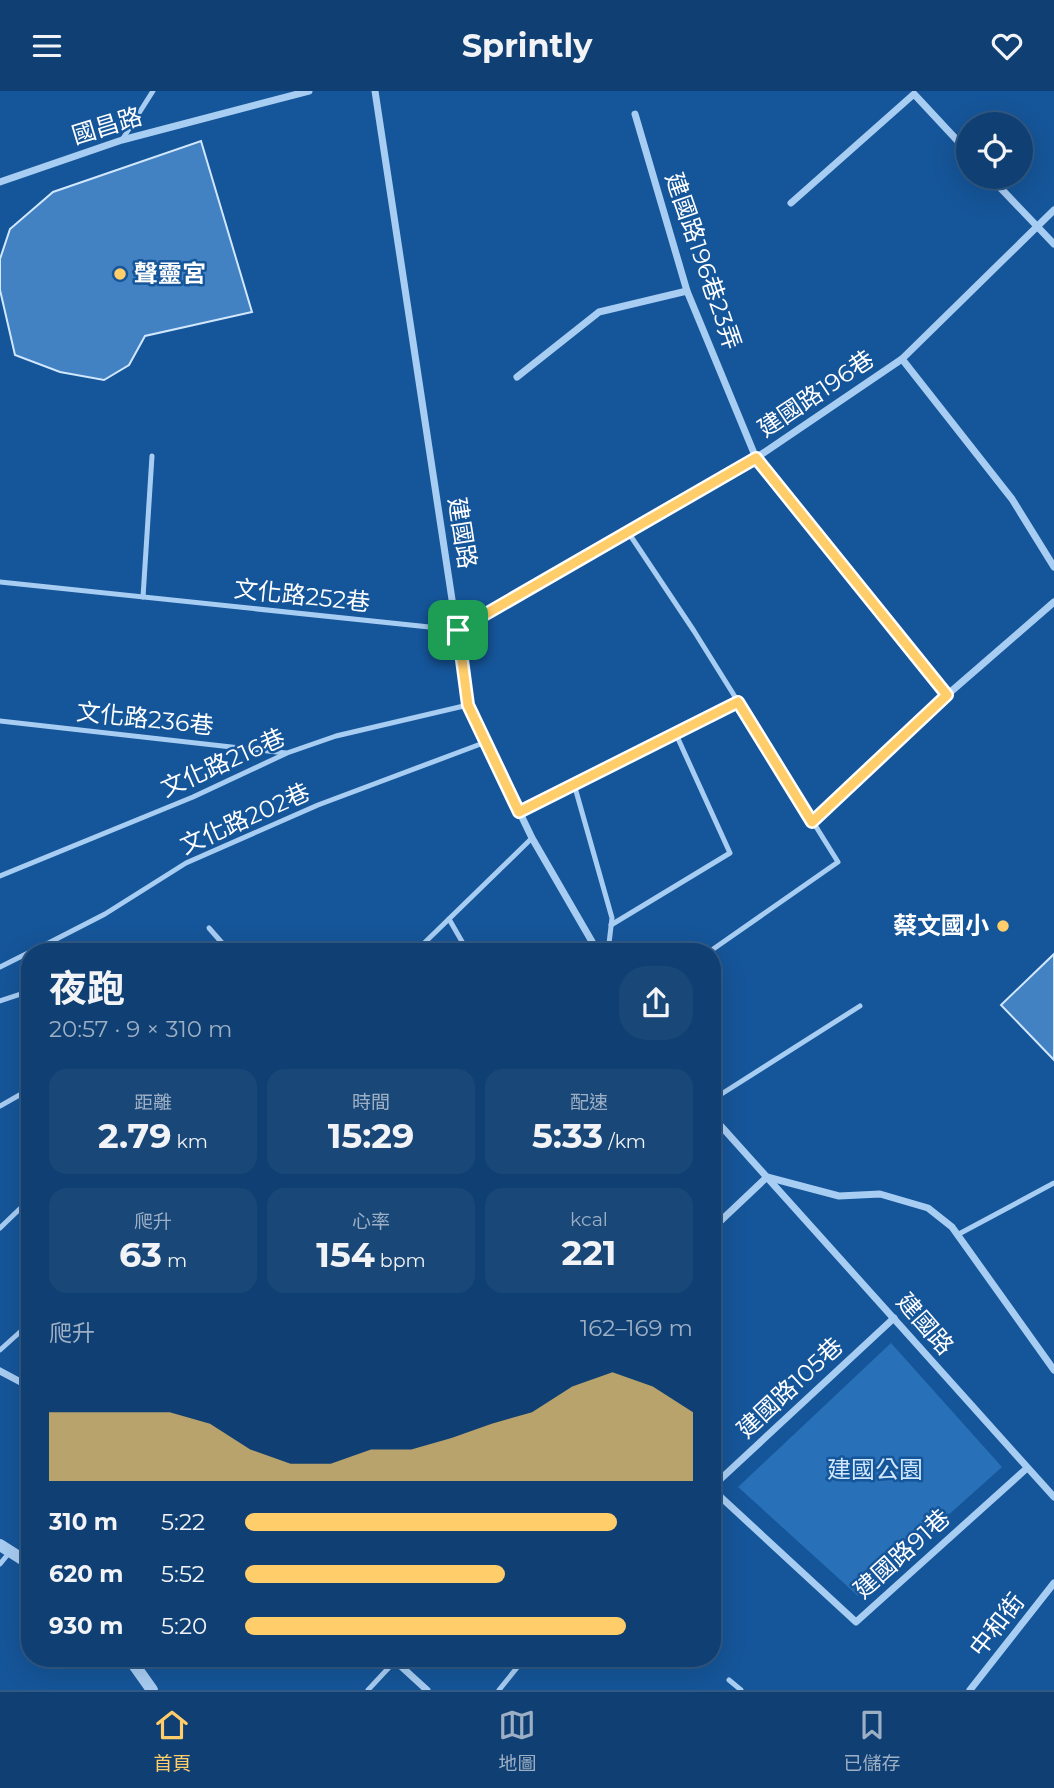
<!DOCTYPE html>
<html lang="zh-TW">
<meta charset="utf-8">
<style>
body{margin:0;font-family:Montserrat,"Noto Sans TC",sans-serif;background:#194778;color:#f1f3f6;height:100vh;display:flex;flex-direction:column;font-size:26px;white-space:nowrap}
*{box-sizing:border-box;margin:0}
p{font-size:23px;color:#9cafc4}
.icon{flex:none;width:38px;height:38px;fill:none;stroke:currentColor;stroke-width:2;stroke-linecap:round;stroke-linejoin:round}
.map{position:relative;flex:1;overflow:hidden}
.side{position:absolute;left:21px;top:852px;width:700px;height:724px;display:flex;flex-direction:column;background:#104073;border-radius:28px;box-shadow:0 7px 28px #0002,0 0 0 2px #305985}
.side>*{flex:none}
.buttons{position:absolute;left:956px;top:21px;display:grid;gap:14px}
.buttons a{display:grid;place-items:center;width:77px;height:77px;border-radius:50%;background:#104073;box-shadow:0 7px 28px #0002,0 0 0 2px #305985;font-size:35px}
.pin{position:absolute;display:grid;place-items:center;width:60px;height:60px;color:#fff;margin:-30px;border-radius:14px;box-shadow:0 4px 10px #0006}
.round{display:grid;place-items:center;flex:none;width:74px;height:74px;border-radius:28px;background:#194778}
.summary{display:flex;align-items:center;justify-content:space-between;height:119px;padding:0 28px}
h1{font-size:38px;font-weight:700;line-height:52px}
.metrics{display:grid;grid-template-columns:repeat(3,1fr);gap:10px;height:119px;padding:7px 28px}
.metrics div{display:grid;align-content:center;border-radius:18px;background:#194778;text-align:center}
.metrics b{font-size:35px;font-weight:700}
.metrics small{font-size:19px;font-weight:400}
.metrics p{font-size:19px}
.chart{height:196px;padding:14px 28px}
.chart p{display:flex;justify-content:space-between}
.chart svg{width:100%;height:126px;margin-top:7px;fill:#ffcd6a;opacity:.7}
ul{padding:0 28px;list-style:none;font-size:23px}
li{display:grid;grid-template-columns:112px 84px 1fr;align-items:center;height:52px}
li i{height:18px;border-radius:9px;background:#ffcd6a}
header{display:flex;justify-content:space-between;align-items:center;height:91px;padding:0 28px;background:#104073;font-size:32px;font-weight:700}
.tabs{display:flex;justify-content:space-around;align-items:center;height:98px;border-top:2px solid #305985;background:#104073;font-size:19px;color:#9cafc4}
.tabs a{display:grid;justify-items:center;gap:4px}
.tabs .selected{color:#ffcd6a}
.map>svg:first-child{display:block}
.green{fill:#2870b7}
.building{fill:#4281c2;stroke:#d0e7fd;stroke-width:2}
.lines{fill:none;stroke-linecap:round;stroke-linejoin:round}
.service{stroke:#a8cdf2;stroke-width:5}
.minor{stroke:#a8cdf2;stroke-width:7}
.tertiary{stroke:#a8cdf2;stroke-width:12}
.route-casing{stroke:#fff;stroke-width:14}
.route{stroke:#ffcd6a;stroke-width:9}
.poi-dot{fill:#ffcd6a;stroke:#155599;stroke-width:2.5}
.labels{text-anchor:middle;stroke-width:5;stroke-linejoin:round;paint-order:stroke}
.street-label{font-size:24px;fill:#fff;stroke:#155599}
.poi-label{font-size:24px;font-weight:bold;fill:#fff;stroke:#155599;text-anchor:start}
.park-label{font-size:24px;fill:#d0e7fd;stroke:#155599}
</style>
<header><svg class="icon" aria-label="menu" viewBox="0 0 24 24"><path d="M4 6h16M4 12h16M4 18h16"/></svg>Sprintly<svg class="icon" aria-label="heart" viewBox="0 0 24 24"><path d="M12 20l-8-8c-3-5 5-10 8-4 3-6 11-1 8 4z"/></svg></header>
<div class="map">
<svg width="1054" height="1599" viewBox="0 0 1054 1599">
<rect width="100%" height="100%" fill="#155599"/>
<path class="green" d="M891,1252l111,124 -144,129 -120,-109z"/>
<g class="building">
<path d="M201,50l51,171 -107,24 -16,29 -25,15 -44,-8 -45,-17 -15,-65v-31l10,-30 43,-37z"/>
<path d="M1054,863v106l-53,-55z"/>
</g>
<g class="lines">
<g class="service">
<path d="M122,49l31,-49"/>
<path d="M628,441l66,99 144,231 -129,90"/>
<path d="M0,491l458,48"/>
<path d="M143,506l9,-141"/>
<path d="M0,630l286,32"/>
<path d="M574,693l38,134 -4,34"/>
<path d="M519,721l219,-111"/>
<path d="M0,785l193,-79 94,-44 49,-17 132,-31"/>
<path d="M449,828l19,33"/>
<path d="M611,834l119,-72 -55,-121"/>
<path d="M209,837l21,24"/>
<path d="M31,861l74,-38 81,-51 132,-58 168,-63"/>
<path d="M141,861l17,-6"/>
<path d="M415,861l117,-114"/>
<path d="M0,876l30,-15"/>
<path d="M0,910l30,-10"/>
<path d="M712,1009l148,-94"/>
<path d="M0,1015l30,-17"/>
<path d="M0,1137l30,-29"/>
<path d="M957,1144l97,-52"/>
<path d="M0,1259l30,-27"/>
<path d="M0,1473l9,-11"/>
<path d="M729,1589l12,10"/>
<path d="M368,1599l27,-29"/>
<path d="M499,1599l25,-31"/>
</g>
<g class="minor">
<path d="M375,0l93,614 64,133 66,114"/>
<path d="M635,23l52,177 69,167 191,237 -135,127"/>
<path d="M990,86l64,67"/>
<path d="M0,91l122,-42 187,-49"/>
<path d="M791,112l123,-109 54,58"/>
<path d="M902,268l110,140 42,68"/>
<path d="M517,286l82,-65 88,-21"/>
<path d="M458,539l298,-172 146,-99 152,-149"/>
<path d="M947,604l107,-93"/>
<path d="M712,1025l342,381"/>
<path d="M712,1138l55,-52 72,19 41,-2 48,14 24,19 102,143"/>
<path d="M0,1280l30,16"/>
<path d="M712,1396l182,-169"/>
<path d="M712,1398l144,133 170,-153"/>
<path d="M393,1568l34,31"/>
<path d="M970,1599l84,-107"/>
</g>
<g class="tertiary">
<path d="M0,1454l30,19"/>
<path d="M130,1568l22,31"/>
</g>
</g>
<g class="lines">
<defs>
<path id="route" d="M756,367l191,237 -135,127 -74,-120 -219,110 -51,-107 -10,-75z"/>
</defs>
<use href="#route" class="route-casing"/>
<use href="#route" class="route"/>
</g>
<g class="poi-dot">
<circle cx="120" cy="183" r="7"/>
<circle cx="1003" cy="835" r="7"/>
</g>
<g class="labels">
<g class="street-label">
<text transform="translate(107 35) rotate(-17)" y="8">國昌路</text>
<text transform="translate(703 170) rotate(71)" y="8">建國路196巷23弄</text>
<text transform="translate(816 303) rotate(-34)" y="8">建國路196巷</text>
<text transform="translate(462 442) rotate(81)" y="8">建國路</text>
<text transform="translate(302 505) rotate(6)" y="8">文化路252巷</text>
<text transform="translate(145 628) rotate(6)" y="8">文化路236巷</text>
<text transform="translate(223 672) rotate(-24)" y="8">文化路216巷</text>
<text transform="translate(245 728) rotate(-24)" y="8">文化路202巷</text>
<text transform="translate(925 1233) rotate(49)" y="8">建國路</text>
<text transform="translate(790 1297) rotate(-43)" y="8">建國路105巷</text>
<text transform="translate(902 1463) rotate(-42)" y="8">建國路91巷</text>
<text transform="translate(997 1534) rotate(-52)" y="8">中和街</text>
</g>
<g class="poi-label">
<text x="134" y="191">聲靈宮</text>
<text x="989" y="843" text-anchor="end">蔡文國小</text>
</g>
<g class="park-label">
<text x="875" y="1387">建國公園</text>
</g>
</g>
</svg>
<div class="buttons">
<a><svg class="icon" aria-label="locate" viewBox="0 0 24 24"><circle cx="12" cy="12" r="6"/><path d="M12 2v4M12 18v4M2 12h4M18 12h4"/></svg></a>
</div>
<div class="pin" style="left:458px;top:539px;background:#1e9e55"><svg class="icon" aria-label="arrive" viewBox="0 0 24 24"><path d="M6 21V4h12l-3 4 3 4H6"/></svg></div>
<section class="side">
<div class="summary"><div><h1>夜跑</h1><p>20:57 · 9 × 310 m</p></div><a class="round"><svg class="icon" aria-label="share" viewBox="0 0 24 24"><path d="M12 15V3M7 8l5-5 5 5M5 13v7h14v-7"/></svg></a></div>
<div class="metrics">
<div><p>距離</p><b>2.79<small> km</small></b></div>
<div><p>時間</p><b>15:29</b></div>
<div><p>配速</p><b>5:33<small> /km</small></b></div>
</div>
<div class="metrics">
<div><p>爬升</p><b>63<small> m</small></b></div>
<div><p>心率</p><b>154<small> bpm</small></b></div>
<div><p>kcal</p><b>221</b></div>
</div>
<div class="chart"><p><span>爬升</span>162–169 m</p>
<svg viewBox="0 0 160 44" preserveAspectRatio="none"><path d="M0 44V20L10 20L20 20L30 20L40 24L50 33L60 38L70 38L80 33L90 33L100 29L110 24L120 20L130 11L140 6L150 11L160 20V44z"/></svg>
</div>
<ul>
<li><b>310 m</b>5:22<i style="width:83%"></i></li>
<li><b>620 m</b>5:52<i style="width:58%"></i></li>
<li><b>930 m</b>5:20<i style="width:85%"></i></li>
</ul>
</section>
</div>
<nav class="tabs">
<a class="selected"><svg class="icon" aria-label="home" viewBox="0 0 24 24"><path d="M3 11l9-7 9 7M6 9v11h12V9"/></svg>首頁</a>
<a><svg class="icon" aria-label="map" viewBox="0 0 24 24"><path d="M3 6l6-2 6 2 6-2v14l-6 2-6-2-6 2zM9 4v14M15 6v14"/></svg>地圖</a>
<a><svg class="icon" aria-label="saved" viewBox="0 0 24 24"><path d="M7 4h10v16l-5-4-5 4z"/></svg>已儲存</a>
</nav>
